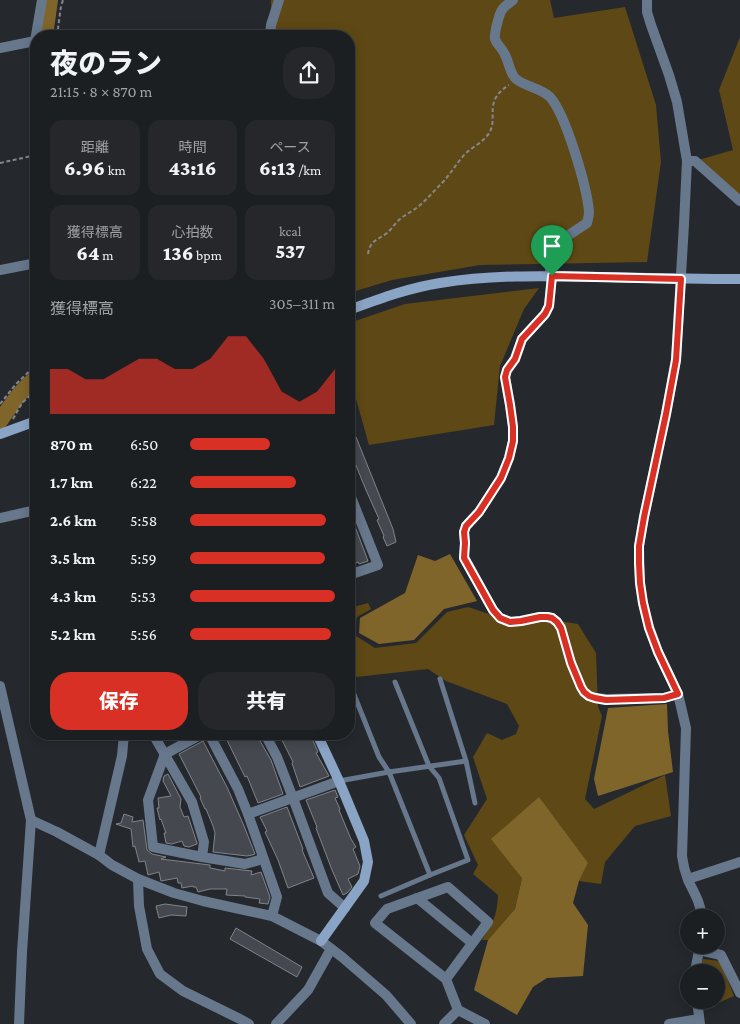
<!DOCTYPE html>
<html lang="ja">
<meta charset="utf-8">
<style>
body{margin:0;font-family:"Crimson Pro","Noto Sans JP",serif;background:#25272a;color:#f1f3f6;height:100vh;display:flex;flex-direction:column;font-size:19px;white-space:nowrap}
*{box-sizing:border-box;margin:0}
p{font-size:16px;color:#a0a2a5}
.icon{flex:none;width:28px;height:28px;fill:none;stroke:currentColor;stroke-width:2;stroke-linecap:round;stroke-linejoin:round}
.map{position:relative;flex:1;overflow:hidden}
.panel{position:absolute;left:30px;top:30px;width:325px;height:710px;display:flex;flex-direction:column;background:#1c1f22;border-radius:20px;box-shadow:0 2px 12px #0003,0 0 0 1px #3a3d40}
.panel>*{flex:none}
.controls{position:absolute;left:680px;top:909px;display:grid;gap:10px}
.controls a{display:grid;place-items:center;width:45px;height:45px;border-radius:50%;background:#1c1f22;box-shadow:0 2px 12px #0003,0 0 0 1px #3a3d40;font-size:25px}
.pin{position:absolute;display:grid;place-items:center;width:42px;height:42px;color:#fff;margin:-51px -21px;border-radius:50% 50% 50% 0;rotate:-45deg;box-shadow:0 0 5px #0007}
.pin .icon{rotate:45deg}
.round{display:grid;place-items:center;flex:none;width:52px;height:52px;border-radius:20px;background:#25272a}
.head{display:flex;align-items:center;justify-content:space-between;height:85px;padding:0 20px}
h1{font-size:28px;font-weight:800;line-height:38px}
.stats{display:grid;grid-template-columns:repeat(3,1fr);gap:8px;height:85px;padding:5px 20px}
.stats div{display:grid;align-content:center;border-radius:12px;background:#25272a;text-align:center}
.stats b{font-size:21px;font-weight:800}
.stats small{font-size:14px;font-weight:400}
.stats p{font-size:14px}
.chart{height:140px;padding:10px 20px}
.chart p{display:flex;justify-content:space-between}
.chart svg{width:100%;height:90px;margin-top:5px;fill:#d93025;opacity:.7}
.primary-button{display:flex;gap:10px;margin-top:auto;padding:10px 20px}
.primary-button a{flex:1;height:58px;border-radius:20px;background:#d93025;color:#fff;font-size:20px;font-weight:800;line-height:58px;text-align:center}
.primary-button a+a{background:#25272a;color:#f1f3f6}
ul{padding:0 20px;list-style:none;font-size:16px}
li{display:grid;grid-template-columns:80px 60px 1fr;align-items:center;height:38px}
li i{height:12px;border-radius:6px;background:#d93025}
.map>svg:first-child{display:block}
.green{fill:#5e4815}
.water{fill:#80652b}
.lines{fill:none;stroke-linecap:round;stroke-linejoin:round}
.river{stroke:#80652b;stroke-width:16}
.building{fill:#45494f;stroke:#7f848a}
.path{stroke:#84878b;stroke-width:2;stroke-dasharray:4 2.5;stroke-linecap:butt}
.lane{stroke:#67778c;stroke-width:5}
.street{stroke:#67778c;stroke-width:10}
.secondary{stroke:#89a4c5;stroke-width:10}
.route-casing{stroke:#fff;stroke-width:10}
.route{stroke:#d93025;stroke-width:6}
</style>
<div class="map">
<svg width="740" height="1024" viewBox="0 0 740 1024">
<rect width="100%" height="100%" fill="#25292d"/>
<g class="green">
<path d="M271,0h279l4,18 71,-11 31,98 5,57 -14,100 -167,3 -88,15 -43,13v-257h-81l3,-11z"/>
<path d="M740,37v164l-45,-40 38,-11 -14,-60z"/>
<path d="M539,288l-15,21 -24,57 -6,59 -125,20 -20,-71v-51l56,-19z"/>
<path d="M368,603l3,6 -14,8 -4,17 22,14 41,-5 31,-31 21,-5 24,8 19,9 36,-5 31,5 18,29 2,54 4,9 -17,83 9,10 71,-34 6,41 -36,10 -30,36 -4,22 -22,-3 9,-18 -66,15 -7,31 -27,31h-6c11,-18 15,-23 16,-45l-25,-21 5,-9 -14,-30 23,-36 -14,-42 14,-24 15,7 14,-6 3,-8 -12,-22 -61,-23 -18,-12 -72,8 -7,-5v-68l8,2z"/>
<path d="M703,959l17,2 14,35 -34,15 -1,-11h17v-28h-18z"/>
</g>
<g class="water">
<path d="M450,554l27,47 -33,8 -30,31 -35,4 -20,-11 1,-15 45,-25 13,-38 17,6z"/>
<path d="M667,704l1,27 5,41 -75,24 -4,-17 14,-71z"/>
<path d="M539,797l49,66 -9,18 -6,22 15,22 -5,51 -36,2 -14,9 -16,28 -43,-25 14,-50 27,-31 7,-31 -31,-39z"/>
</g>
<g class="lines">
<g class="river">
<path d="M45,36l5,-36"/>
<path d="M0,421c11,-16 21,-31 36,-43"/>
</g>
</g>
<g class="building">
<path d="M356,437l37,92 3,13 -9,4 -4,-9 1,-1 -7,-16 2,-1 -13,-29 -13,-32 1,-1 -5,-12v-5z"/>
<path d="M349,513h1l18,48 -9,3 -1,-2 -9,4z"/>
<path d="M224,734h13l2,4h1l8,-4h8l15,26 12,34 -25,9 -11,-27 -2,1z"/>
<path d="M279,734h12l1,3 7,-3h11l8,18 -2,1 13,23 -29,11 -8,-24 1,-1z"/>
<path d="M203,741l24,46 17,39 11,28 -3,1 -5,1 -34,-4 2,-19 -2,-7 -7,-17h-1l-5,-11 1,-1 -22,-43z"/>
<path d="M168,774l13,25 -1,8 4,10 4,-1 9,27v1l-8,3 -5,-1 -2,-5 -10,3 -6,-1 -2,-10h2l-5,-14 -1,1 -3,-12h2l-1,-10 13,-2 -8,-15 1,-5z"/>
<path d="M335,790l3,7 -3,1 5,11 -1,1 12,29 5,8 -3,2 7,17 -2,8 -10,5 4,8 -5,6 -4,2 -11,-25 -16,-42 1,-1 -11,-27z"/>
<path d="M287,807l16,42 -1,1 12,28 -26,10 -10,-28 -13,-28 2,-1 -7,-14z"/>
<path d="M124,814l9,3 -1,5 11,-2 4,30 5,4 14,3 -5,2 49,6v3l15,3v-3l27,3 -1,4 10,-3 9,25 -2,7 -9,-1 1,-4 -15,-2v-1l-19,-1 1,-6h-17l-12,3 -2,-5h-3v-1l-11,2 -1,-5h-3l-1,-5 -16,3 -2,-9 -11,3 -3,-14 -6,1 -4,-16 -2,1 -2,-18 -15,-5 5,-1z"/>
<path d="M165,904l22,3 -1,9 -15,-1 -12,3 -3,-12z"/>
<path d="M236,928l66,39 -5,10 -67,-38z"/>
</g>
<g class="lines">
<g class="path">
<path d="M57,36l4,-30 2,-6"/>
<path d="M35,51l1,19"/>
<path d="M0,163l36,-8"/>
<path d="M349,195l7,-18"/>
<path d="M368,254c2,-14 10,-14 19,-21 5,-4 8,-10 13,-14 6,-5 13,-8 19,-13 8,-7 15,-15 22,-22 9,-9 15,-20 24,-30 6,-6 15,-10 21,-17 16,-17 -6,-34 23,-52"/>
<path d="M0,404l16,-20 20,-19"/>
<path d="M13,419l9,-16 14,-13"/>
</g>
<g class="lane">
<path d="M440,679l26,82 9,42"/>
<path d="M395,682l34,84 10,12 29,82 -38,15"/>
<path d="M351,687l28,70 10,15 41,103 -49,21"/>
<path d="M339,781l50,-9 77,-11"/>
</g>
<g class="street">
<path d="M513,0c-3,3 -9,6 -11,10 -3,4 -8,24 -7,29 2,6 8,10 10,16 4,7 5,19 11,24 10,8 25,9 34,18 16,18 37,90 39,115 0,4 -1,7 -2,11l-32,21 -4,10 -1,17 2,5 -3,30 -4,8 -23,25 -7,20 -8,11 -2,7 5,28 3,22v14l-4,17 -8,20 -22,34 -13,14 -2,6 1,11 -1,14 29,53 7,8 10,4 11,-1 19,-4h7l5,1 5,4 4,6 10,35 10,24 3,5 5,4 6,2 11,1 58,-1 14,-4"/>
<path d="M647,0v12l4,13 18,50 8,27 10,59 -3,63 -8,136 -10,54 -22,103 -5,29 1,37 3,20 6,24 9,25 20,42 8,34 -4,128c1,8 3,16 6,24 6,13 13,23 14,38"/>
<path d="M270,36l1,-11 8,-25"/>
<path d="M0,48l35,-7 7,-41"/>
<path d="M687,161h8l45,40"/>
<path d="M0,270l36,-7"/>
<path d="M349,492l29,73 -29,10"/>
<path d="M0,518l36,-8"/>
<path d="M0,686l31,134 -9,132 -3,72"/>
<path d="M153,734l39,68 12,40 -2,15 43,7 18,-5"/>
<path d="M209,734l29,55 10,25"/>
<path d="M265,734l12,23 16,41 35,95 17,15"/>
<path d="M31,820l26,12 42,23 13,10 26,14 36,14 29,8 69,15 49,25 21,16 44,38 25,29"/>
<path d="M99,855l23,-99 2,-22"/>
<path d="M202,857l-49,-10 -5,-47 17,-46 37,-20"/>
<path d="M138,879l1,27 8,43 13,25 23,17 57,28 9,5"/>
<path d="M688,879l52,-17"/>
<path d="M417,898l55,45"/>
<path d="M272,916l5,-19 -29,-83 91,-33"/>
<path d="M699,950l22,5 19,38"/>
<path d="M695,972l5,-27"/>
<path d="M446,979l42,-57 -40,-35 -61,22 -12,14 71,56 12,31 27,14"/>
<path d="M697,1000l3,24"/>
<path d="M276,1024l32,-34 23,-41"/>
<path d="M444,1024l14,-14"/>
<path d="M669,1024l30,-5"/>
</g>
<g class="secondary">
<path d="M349,310c30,-11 59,-22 91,-27 55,-9 111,-7 167,-6 44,1 89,2 133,2"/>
<path d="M0,434l36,-13"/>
<path d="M317,734l22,47 25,60 4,21 -4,19 -43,60"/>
</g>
</g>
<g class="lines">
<defs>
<path id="route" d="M552,276l129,3 -5,81 -10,54 -22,103 -5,29v17l1,20 3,20 6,25 9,24 20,42 -14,4 -58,2 -11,-2 -6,-2 -5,-4 -3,-5 -10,-24 -10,-35 -4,-6 -5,-4 -5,-1h-7l-19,4 -11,1 -10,-4 -7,-8 -29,-52 1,-15 -1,-11 2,-6 13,-14 22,-34 8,-20 4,-17v-14l-3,-22 -5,-28 2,-7 8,-11 7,-20 23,-25 4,-8z"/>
</defs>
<use href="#route" class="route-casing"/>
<use href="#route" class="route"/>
</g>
</svg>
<div class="controls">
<a>+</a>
<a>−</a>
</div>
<div class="pin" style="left:552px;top:276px;background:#1e9e55"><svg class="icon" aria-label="arrive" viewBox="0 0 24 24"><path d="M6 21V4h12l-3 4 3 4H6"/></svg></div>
<section class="panel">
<div class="head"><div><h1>夜のラン</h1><p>21:15 · 8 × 870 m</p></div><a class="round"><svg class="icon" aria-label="share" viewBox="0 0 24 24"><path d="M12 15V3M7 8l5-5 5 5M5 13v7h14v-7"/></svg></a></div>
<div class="stats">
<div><p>距離</p><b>6.96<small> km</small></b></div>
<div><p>時間</p><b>43:16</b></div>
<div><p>ペース</p><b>6:13<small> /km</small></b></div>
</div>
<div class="stats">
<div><p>獲得標高</p><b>64<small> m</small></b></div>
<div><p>心拍数</p><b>136<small> bpm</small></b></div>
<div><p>kcal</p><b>537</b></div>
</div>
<div class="chart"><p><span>獲得標高</span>305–311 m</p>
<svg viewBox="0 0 160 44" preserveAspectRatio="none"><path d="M0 44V22L10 22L20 27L30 27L40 22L50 17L60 17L70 22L80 22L90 17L100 6L110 6L120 17L130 33L140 38L150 33L160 22V44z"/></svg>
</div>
<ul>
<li><b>870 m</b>6:50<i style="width:55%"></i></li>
<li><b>1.7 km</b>6:22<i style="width:73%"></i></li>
<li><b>2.6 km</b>5:58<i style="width:94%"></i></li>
<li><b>3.5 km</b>5:59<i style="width:93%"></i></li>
<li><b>4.3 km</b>5:53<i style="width:100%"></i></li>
<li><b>5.2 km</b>5:56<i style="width:97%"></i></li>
</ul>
<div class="primary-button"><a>保存</a><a>共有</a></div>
</section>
</div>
